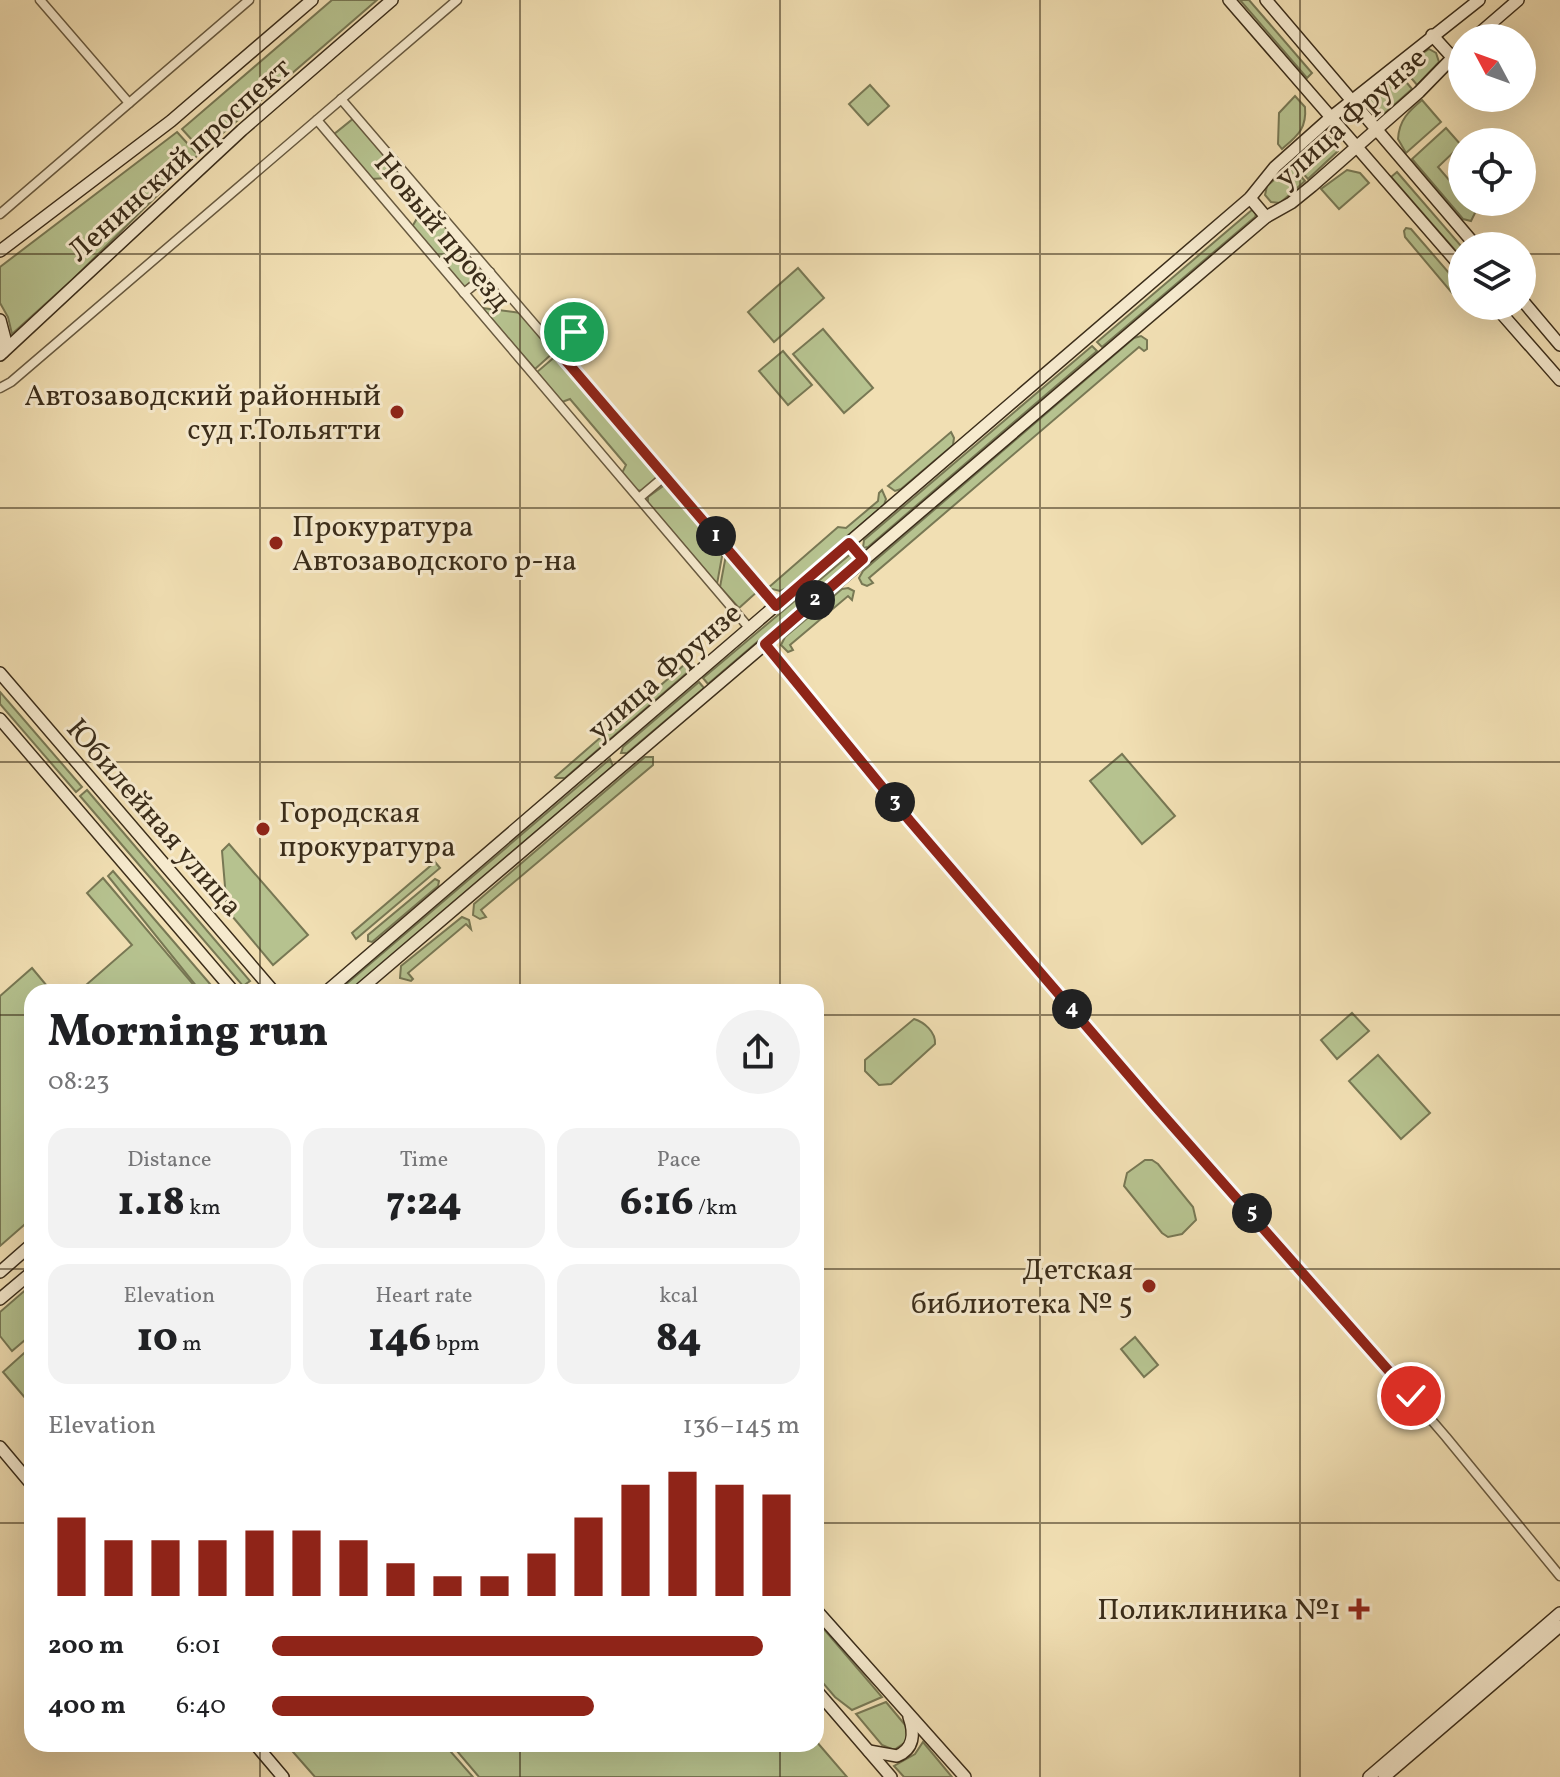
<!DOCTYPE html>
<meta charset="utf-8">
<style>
body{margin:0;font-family:Vollkorn,serif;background:#f2f2f2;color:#202124;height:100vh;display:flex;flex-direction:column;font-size:30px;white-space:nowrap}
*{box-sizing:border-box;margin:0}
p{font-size:26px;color:#757577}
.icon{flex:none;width:44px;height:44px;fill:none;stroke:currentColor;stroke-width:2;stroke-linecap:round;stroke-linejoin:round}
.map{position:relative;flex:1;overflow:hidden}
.sheet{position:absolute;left:24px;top:984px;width:800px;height:768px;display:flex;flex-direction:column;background:#fff;border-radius:24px;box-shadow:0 8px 32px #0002}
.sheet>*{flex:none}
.needle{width:52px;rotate:311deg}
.buttons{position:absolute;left:1448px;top:24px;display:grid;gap:16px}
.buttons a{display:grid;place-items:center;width:88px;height:88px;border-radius:50%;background:#fff;box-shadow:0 8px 32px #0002;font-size:40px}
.pin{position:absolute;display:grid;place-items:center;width:68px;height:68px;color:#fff;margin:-34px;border:4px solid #fff;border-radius:50%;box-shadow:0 2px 8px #0007}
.km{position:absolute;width:40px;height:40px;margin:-20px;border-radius:50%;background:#222;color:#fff;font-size:22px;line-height:40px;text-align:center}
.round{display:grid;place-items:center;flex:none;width:84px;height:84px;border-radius:42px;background:#f2f2f2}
.headline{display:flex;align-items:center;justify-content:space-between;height:136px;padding:0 24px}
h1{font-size:44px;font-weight:800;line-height:60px}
.figures{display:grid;grid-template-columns:repeat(3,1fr);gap:12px;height:136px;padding:8px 24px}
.figures div{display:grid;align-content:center;border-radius:20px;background:#f2f2f2;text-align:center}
.figures b{font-size:40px;font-weight:800}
.figures small{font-size:22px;font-weight:400}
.figures p{font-size:22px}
.chart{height:224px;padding:16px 24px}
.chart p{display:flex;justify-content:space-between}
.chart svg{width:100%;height:144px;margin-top:8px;stroke:#8f2418;stroke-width:6}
ul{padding:0 24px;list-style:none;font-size:26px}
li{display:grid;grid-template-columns:128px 96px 1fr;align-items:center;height:60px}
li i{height:20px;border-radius:10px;background:#8f2418}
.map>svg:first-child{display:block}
.green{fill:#b6c28f;stroke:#787854;stroke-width:2}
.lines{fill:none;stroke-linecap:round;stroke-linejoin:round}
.street-casing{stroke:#685a40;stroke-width:11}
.secondary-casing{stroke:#3b2d1a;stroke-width:14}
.street{stroke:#f6eace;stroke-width:8}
.secondary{stroke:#f6eace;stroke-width:11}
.route-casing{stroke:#fff;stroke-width:16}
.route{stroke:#8f2418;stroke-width:10}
.grid{fill:none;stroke:#3b2d1a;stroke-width:2;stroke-opacity:0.55}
.poi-dot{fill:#8f2418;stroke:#f6eace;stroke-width:3}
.labels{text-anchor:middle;stroke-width:6;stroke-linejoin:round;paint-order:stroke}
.street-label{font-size:30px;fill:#3b2d1a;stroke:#f6eace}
.poi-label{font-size:30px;fill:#3b2d1a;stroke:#f6eace;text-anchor:end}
</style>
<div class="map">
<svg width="1560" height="1777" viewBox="0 0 1560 1777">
<rect width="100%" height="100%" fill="#f1dfb3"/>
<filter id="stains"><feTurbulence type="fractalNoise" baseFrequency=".0025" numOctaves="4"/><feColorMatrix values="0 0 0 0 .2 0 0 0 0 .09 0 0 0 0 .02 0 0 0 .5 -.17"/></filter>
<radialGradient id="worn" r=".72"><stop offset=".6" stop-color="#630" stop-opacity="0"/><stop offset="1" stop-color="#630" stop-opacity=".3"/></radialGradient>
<g class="green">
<path d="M332,0h45l-175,151 -20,-22z"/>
<path d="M1240,0h9l63,73 -5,5z"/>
<path d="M1429,49l7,4 3,9 -22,23 -15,-18z"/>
<path d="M1397,71l15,18 -27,24h-12l-6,-10 5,-11z"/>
<path d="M870,85l19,21 -21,19 -19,-21z"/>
<path d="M1295,96l10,11c2,22 -8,29 -23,42l-4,-5 1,-31z"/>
<path d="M1422,100l19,22 -35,31 -8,-14c1,-19 11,-28 24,-39z"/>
<path d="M354,118l51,59 -34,2 -38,-44z"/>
<path d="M1446,128l15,17 -23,22 24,28v7h6l8,9 -5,10 -8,-2 -51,-60z"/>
<path d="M177,132l21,23 -126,125 -60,54 -4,-17 -8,-14v-36z"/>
<path d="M1329,136l8,7 1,8 -30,28 -15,-17 28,-24z"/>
<path d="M1291,165l14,16 -25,22 -9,-1 -6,-7 2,-9z"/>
<path d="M1347,170l13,3 9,10 -30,26 -18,-20z"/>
<path d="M1397,172l65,75v11l-71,-81z"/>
<path d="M426,203l53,62 2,8 -15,14 -4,-1 -50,-59z"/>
<path d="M1253,209l3,5 -1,3 -153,130 -5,-5z"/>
<path d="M1406,228l5,1 51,59v9l-10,-4 -47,-56 -1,-6z"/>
<path d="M798,268l26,30 -50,44 -26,-30z"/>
<path d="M482,308l39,5 33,39 -19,17z"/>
<path d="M823,329l50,59 -29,25 -51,-59z"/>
<path d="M1141,336l6,4v9l-3,2 -5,-4 -270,231 4,5 -6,3 -5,-2 -3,-6 4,-7 271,-233z"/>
<path d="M1092,346l5,5 -229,196 -5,1 1,-8z"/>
<path d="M783,351l29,34 -24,20 -29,-34z"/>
<path d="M557,355l100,118v5l-15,13 -6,-1 -14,-17 4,-8 -56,-66 -8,3 -25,-30z"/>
<path d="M951,432l3,6 -1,7 -52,44 -6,2 -7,-5z"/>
<path d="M666,484l57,67 -6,33 -69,-81v-6z"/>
<path d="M882,490l4,9 -2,6 -97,83 -7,3 -12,-3 70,-61 8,1 32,-27 1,-8z"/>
<path d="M853,552l1,7 -146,125 -5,-6z"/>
<path d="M726,555l32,36 -19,17 -19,-21z"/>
<path d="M848,588l6,3 -2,9 -4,-4 -58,49 3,5 -5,2 -7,-7 4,-8 57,-48z"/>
<path d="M684,665l5,6 -124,107h-9l-1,-1z"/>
<path d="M699,682l5,6 -77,65h-6l2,-6z"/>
<path d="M0,692l82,95 -6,5 -76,-88z"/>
<path d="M1122,754l53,62 -33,28 -52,-63z"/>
<path d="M645,757h8v8l-172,145 5,7 -6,2 -7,-4 1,-11z"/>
<path d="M610,759l3,7 -264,226h-12z"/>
<path d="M87,790l163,191 -7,5 -163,-190z"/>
<path d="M229,844l79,91 -35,30 -46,-55 -5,-59z"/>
<path d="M435,862l5,6 -84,71 -4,-6z"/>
<path d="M113,871l104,121h-16l-93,-116z"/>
<path d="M103,878l89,105 6,9h-120l54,-47 -45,-52z"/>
<path d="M435,879l4,2 -1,5 -66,56 -4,-1v-6z"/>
<path d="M462,917l7,3 2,9 -5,-5 -58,49 5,6 -2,2 -11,-3 1,-12z"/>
<path d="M32,968l20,24h-20v226l-32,28v-250z"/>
<path d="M1352,1013l17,18 -32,28 -16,-19z"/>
<path d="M914,1019c10,3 22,13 21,25l-44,40 -12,1 -14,-14v-11z"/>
<path d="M1378,1055l52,58 -29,26 -52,-58z"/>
<path d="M1145,1160h7l6,4 35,43 3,13 -14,14 -14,3 -6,-4 -38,-47 3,-13z"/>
<path d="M30,1286l2,48 -20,17 -12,-15v-24z"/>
<path d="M1135,1337l23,28 -14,12 -23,-28z"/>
<path d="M32,1346v60l-29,-34z"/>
<path d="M816,1624l7,4 59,69 -30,13 -17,-13 -19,-22z"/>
<path d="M886,1702l20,24 1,15 -13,9 -12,-5 -26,-31z"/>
<path d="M816,1741l31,36h-368l-28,-33h365z"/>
<path d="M923,1742l29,35h-48l-10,-11 21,-12z"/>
<path d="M286,1744h158l29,33h-158z"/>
</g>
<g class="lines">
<defs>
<g id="street">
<path d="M40,0l89,103"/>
<path d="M341,99l435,507"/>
<path d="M317,120l433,509"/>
<path d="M0,214l249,-214"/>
<path d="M464,293l26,-21"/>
<path d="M555,348l19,-16"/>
<path d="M0,388l11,-6 446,-382"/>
<path d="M639,498l26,-22"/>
<path d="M765,644l145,177 245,285 151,168 140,163 114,139"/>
</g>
<g id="secondary">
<path d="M1229,0l233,268"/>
<path d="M1266,0l210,246"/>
<path d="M1432,35l20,22"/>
<path d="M1474,38l44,-38"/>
<path d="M1250,198l16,19"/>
<path d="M0,251l171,-130 141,-121"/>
<path d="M1522,300l38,45"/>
<path d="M1495,306l65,74"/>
<path d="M0,320l5,19 -2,13"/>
<path d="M0,355l242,-225 150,-130"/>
<path d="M0,673l274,319"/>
<path d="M0,719l234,273"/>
<path d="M326,992l924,-794 25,-31 55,-49 149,-118"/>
<path d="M357,992l909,-775 25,-14 21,-17 107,-94 43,-44"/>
<path d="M0,1272l32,-28"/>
<path d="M0,1299l32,-27"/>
<path d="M0,1447l32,38"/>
<path d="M816,1610l149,167"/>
<path d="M816,1690l75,87"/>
<path d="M255,1744l28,33"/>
<path d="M869,1751l28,5c17,-7 18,-22 12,-39"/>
<path d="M1369,1777l191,-164"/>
<path d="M1384,1777l176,-151"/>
</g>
</defs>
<use href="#street" class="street-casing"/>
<use href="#secondary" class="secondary-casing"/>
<use href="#street" class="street"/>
<use href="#secondary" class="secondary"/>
</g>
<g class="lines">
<defs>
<path id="route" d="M574,332l-19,16 221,258 73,-63 14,16 -98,85 145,177 245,285 256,290"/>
</defs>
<use href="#route" class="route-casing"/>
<use href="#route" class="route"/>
</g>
<path class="grid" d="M260,0v992M520,0v992M780,0v992M1040,0v1777M1300,0v1777M0,254h1462M1522,254h38M0,508h1560M0,762h1560M0,1015h32M816,1015h744M0,1269h32M816,1269h744M0,1523h32M816,1523h744M260,1744v33M520,1744v33M780,1744v33"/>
<g class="poi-dot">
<circle cx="397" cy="412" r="8"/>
<circle cx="276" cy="543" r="8"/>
<circle cx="263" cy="829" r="8"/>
<circle cx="1149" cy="1286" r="8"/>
<path d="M1355 1597h8v8h8v8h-8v8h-8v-8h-8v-8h8z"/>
</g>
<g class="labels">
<g class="street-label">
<text transform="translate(1350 117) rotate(-42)" y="10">улица Фрунзе</text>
<text transform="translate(179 159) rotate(-42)" y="10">Ленинский проспект</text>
<text transform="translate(443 231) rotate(50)" y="10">Новый проезд</text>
<text transform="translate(664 671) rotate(-41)" y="10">улица Фрунзе</text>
<text transform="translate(155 817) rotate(49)" y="10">Юбилейная улица</text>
</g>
<g class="poi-label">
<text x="381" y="405">Автозаводский районный<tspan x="381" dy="34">суд г.Тольятти</tspan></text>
<text x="292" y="536" text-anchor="start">Прокуратура<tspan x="292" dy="34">Автозаводского р-на</tspan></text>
<text x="279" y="822" text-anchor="start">Городская<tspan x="279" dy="34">прокуратура</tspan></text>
<text x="1133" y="1279">Детская<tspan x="1133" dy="34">библиотека № 5</tspan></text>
<text x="1341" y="1619">Поликлиника №1</text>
</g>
</g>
<rect width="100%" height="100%" filter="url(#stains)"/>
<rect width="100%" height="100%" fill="url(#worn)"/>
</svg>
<div class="buttons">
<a><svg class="needle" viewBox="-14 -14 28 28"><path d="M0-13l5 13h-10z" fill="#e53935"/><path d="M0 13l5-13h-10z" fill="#757577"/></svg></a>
<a><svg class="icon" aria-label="locate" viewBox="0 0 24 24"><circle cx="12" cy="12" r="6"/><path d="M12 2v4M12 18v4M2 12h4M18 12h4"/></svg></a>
<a><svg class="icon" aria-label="layers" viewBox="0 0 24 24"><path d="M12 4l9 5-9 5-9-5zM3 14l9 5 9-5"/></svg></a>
</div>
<div class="pin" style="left:574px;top:332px;background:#1e9e55"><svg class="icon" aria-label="arrive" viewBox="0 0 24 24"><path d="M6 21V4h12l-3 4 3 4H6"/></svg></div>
<div class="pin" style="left:1411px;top:1396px;background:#d93025"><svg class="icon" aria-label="check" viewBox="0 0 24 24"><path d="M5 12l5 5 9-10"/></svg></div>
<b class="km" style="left:716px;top:536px">1</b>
<b class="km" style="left:815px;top:600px">2</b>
<b class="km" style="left:895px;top:802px">3</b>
<b class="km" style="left:1072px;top:1009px">4</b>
<b class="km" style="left:1252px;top:1213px">5</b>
<section class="sheet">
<div class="headline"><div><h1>Morning run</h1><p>08:23</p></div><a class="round"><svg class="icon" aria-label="share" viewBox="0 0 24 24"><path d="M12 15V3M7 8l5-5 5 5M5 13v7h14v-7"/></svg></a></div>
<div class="figures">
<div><p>Distance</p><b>1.18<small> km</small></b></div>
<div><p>Time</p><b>7:24</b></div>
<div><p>Pace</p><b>6:16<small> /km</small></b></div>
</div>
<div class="figures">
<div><p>Elevation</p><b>10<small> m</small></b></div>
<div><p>Heart rate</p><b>146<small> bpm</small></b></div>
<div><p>kcal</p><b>84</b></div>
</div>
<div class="chart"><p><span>Elevation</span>136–145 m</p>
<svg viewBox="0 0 160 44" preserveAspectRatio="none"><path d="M5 44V20M15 44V27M25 44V27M35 44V27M45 44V24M55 44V24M65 44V27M75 44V34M85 44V38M95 44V38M105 44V31M115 44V20M125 44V10M135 44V6M145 44V10M155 44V13"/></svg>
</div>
<ul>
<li><b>200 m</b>6:01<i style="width:93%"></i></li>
<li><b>400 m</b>6:40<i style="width:61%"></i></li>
</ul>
</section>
</div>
